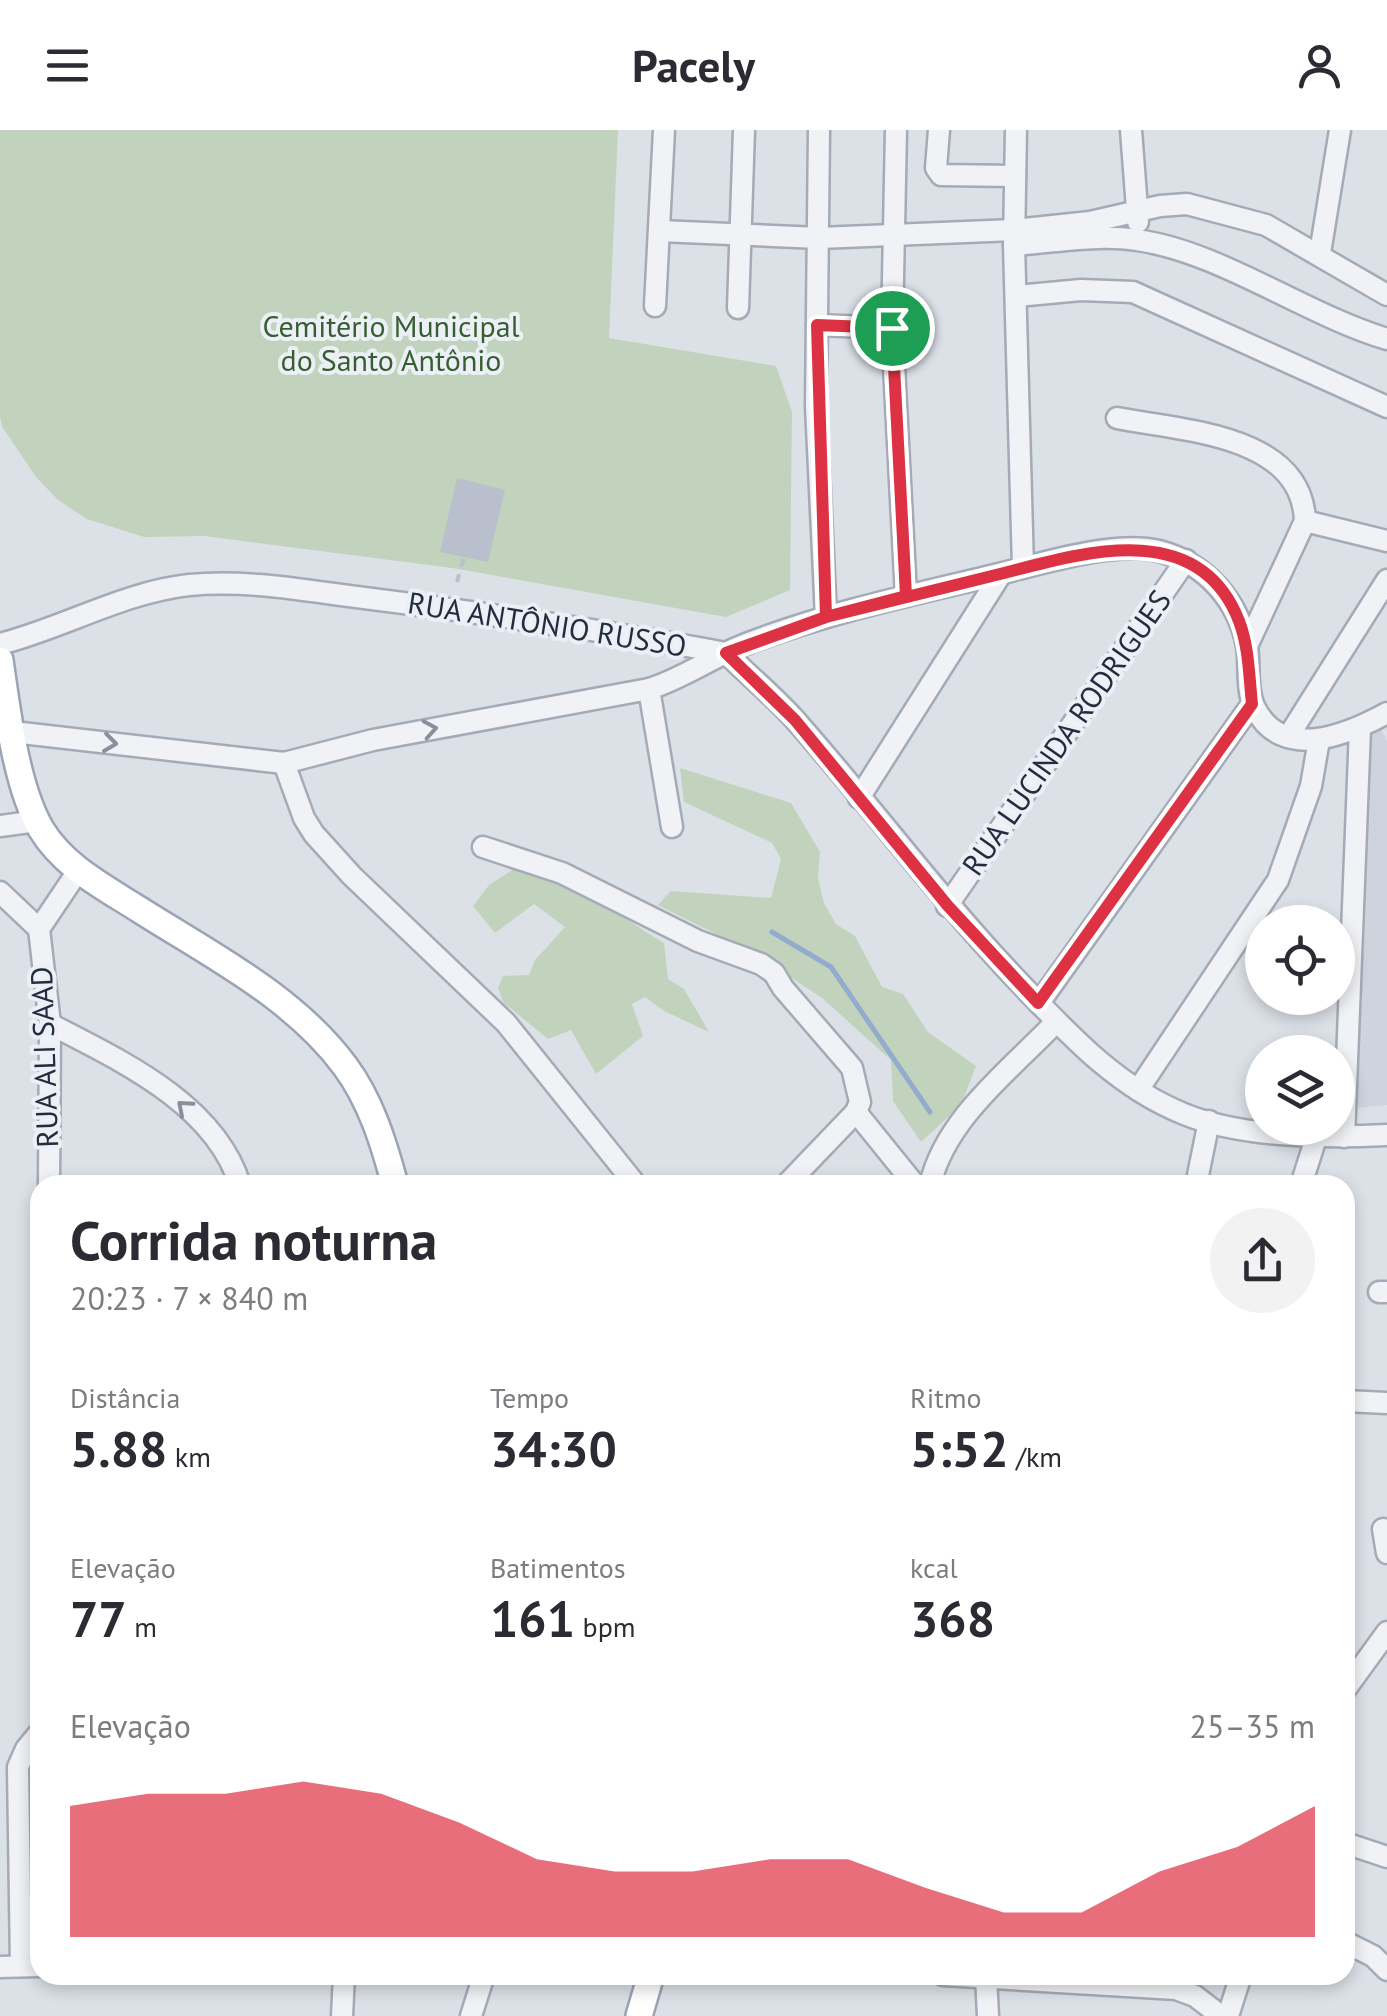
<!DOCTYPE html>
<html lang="pt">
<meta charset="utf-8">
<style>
body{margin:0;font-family:"PT Sans",sans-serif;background:#f2f2f3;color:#2b2b33;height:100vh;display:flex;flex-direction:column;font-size:38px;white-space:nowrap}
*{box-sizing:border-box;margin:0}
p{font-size:32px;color:#7c7c81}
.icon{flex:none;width:55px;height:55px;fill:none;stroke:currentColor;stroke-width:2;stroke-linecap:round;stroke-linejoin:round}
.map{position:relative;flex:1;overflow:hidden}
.panel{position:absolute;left:30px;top:1045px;width:1325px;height:810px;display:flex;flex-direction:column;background:#fff;border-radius:30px;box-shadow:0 5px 15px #0003}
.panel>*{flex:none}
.buttons{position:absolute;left:1245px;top:775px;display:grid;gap:20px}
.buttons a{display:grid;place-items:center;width:110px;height:110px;border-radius:50%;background:#fff;box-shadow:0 5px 15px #0003;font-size:50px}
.pin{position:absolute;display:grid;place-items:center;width:85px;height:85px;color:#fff;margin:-42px;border:5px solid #fff;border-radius:50%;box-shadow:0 2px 10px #0007}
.round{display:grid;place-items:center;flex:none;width:105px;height:105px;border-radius:52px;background:#f2f2f3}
.headline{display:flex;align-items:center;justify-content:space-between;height:170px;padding:0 40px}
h1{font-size:55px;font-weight:800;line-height:75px}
.metrics{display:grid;grid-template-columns:repeat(3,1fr);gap:15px;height:170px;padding:10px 40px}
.metrics div{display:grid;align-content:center}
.metrics b{font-size:50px;font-weight:800}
.metrics small{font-size:28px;font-weight:400}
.metrics p{font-size:28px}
.chart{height:280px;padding:20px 40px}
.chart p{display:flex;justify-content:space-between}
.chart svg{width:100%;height:180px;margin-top:10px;fill:#dd3243;opacity:.7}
header{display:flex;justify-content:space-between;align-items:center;height:130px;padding:0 40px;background:#fff;font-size:45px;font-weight:800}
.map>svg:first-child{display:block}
.built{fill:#ced3de}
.green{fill:#c1d3bd}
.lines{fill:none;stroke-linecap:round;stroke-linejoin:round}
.stream{stroke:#93accd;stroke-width:5}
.building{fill:#b9bfcc}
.minor-casing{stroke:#a5abb6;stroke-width:25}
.major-casing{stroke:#9ba4b5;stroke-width:30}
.path{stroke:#bbbfc7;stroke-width:4;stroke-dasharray:8 8;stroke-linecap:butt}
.minor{stroke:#f0f2f6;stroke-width:20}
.major{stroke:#fff;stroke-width:25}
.oneway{stroke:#8a909b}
.route-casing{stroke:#fff;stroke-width:20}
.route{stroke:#dd3243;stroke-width:12}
.labels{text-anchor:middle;stroke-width:8;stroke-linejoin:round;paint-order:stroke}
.park-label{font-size:30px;fill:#365e30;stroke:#ecf0f6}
.street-label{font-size:30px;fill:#242d40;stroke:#ecf0f6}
</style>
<header><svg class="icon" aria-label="menu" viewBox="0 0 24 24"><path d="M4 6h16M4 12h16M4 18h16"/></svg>Pacely<svg class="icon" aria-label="person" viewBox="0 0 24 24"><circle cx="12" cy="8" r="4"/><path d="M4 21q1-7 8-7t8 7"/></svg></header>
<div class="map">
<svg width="1387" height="1886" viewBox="0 0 1387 1886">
<rect width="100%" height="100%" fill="#dce1e8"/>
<path class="built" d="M1380,597l7,14v364l-33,3 12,-377z"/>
<g class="green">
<path d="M0,0h618l-9,208 167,28 16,46 -2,178 -64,27 -274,-49 -248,-32 -60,1 -57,-18 -29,-19 -22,-23 -33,-49 -3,-11z"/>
<path d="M680,638l111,35 29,49 -2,26 6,25 12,21 19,12 27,51 21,7 25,38 48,34 -15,39 -40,37 -28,-41 -2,-41 -69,-62 -70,-46 -94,-47 13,-14 100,7 10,-39 -9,-16 -88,-41z"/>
<path d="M517,737c58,6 98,48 147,76l4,36 16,10 25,43 -45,-21 -19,-14 -13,7 11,32 -47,38 -25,-44 -23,9 -45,-37 -5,-14 5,-12 26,-1 6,-15 30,-33 -31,-23 -39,29 -22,-27 16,-21z"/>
</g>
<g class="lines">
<path class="stream" d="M772,802l59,35 99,145"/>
</g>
<path class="building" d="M457,348l48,12 -17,72 -48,-10z"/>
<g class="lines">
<defs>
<g id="minor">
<path d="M819,0l-3,276 10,211"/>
<path d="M939,0l-3,38 5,7 74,1"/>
<path d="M1016,0l-2,115 9,323"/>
<path d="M1131,0l7,92"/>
<path d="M660,101l159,7 195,-8 76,-8 70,-16 27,-2 79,21 121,70"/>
<path d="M1014,115c40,-3 84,-11 123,-5 84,12 167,74 250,99"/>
<path d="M1320,123l20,-123"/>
<path d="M1017,166l64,-6 52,2 254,115"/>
<path d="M655,176l9,-176"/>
<path d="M738,178l6,-178"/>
<path d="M817,195l75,3 14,268"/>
<path d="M892,198l4,-198"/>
<path d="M1117,288c65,13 185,16 188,103l-58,125"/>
<path d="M1305,391l82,20"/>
<path d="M0,514c63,-16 124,-52 189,-59 60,-6 123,7 183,14 119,15 236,32 354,54"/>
<path d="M726,523c23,23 49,44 71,69 74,84 140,173 217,255 51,53 100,109 170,137 58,24 141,24 203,21"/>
<path d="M649,559l23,138"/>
<path d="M13,602l271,31 89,-23 276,-51c35,-11 63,-32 97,-45 80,-31 165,-49 249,-69 45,-11 119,-35 164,-24 46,12 79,49 88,95 3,19 -1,43 7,60 26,57 93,29 133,7"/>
<path d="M1288,607l99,-157"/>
<path d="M284,633l20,55 10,16 38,42 154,147 130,162"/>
<path d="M859,668l142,-224"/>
<path d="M0,696l37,-5"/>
<path d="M483,717l79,26 136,68 63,23 13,9 9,15 69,80 8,34 -4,10"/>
<path d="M0,762l39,37"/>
<path d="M947,776l239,-346"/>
<path d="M39,799l11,95 -1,161"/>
<path d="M39,799l39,-58"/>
<path d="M1039,873l213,-299"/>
<path d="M50,894c69,36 165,79 190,161"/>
<path d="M1138,960l140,-210 33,-94 8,-46"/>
<path d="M856,982l59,73"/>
<path d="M1344,1007l16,-409"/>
<path d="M786,1055l70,-73"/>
<path d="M930,1055c15,-66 80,-115 125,-162"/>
<path d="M1196,1055l13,-64"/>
<path d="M1301,1055l15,-47"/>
<path d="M1379,1162h8"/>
<path d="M1345,1271l42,2"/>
<path d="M1383,1399l4,24"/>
<path d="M1345,1560l42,-58"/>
<path d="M1345,1713l42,14"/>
<path d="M1345,1812l28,14 14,14"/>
<path d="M21,1836l-3,-199 8,-18 14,-17"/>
<path d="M0,1837l40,-1"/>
<path d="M943,1845l233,14 19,7 26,20"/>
<path d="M986,1846l2,40"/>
<path d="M342,1886l2,-41"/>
<path d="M471,1886l13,-41"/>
<path d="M1228,1886l13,-41"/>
</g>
<g id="major">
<path d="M0,530c7,49 16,126 41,169 23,38 63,58 99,81 71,45 154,87 205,156 26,35 39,78 50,119"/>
<path d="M639,1886l12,-41"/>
</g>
</defs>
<use href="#minor" class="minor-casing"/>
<use href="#major" class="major-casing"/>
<path class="path" d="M457,452l7,-25"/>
<use href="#minor" class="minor"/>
<use href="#major" class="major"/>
</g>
<defs><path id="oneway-chevron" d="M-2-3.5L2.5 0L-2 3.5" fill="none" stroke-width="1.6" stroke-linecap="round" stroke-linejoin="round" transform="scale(2.5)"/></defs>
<g class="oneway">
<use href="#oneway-chevron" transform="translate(430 599) rotate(-10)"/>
<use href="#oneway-chevron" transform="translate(110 613) rotate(7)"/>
<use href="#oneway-chevron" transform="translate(184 977) rotate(-139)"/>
</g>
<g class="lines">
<defs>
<path id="route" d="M892,198l14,268 -80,21 -100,36 69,67 153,186 90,97 214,-299c-3,-28 -3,-57 -13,-83 -40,-103 -154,-69 -235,-48 -59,15 -119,29 -178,44l-9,-292 75,3"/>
</defs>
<use href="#route" class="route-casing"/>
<use href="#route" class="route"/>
</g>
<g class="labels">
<g class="park-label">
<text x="391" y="207">Cemitério Municipal<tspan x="391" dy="34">do Santo Antônio</tspan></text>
</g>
<g class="street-label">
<text transform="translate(547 495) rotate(9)" y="10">RUA ANTÔNIO RUSSO</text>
<text transform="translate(1067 603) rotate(-55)" y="10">RUA LUCINDA RODRIGUES</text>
<text transform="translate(45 927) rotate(-92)" y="10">RUA ALI SAAD</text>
</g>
</g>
</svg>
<div class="buttons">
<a><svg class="icon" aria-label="locate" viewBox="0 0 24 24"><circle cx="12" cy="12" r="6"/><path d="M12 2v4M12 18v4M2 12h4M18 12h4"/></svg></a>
<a><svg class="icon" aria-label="layers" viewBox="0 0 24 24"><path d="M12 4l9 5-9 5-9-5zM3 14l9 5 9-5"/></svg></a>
</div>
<div class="pin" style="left:892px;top:198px;background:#1e9e55"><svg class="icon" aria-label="arrive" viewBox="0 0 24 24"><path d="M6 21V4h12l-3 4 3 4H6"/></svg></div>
<section class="panel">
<div class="headline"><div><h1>Corrida noturna</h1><p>20:23 · 7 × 840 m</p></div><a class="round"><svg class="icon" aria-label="share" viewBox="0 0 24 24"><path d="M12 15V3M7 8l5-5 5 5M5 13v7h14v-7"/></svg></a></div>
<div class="metrics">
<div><p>Distância</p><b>5.88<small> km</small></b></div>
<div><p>Tempo</p><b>34:30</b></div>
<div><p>Ritmo</p><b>5:52<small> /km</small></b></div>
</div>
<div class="metrics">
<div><p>Elevação</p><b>77<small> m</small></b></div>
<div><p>Batimentos</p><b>161<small> bpm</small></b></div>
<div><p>kcal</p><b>368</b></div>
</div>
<div class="chart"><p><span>Elevação</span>25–35 m</p>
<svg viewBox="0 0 160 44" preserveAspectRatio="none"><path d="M0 44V12L10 9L20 9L30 6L40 9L50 16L60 25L70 28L80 28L90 25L100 25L110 32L120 38L130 38L140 28L150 22L160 12V44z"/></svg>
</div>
</section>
</div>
